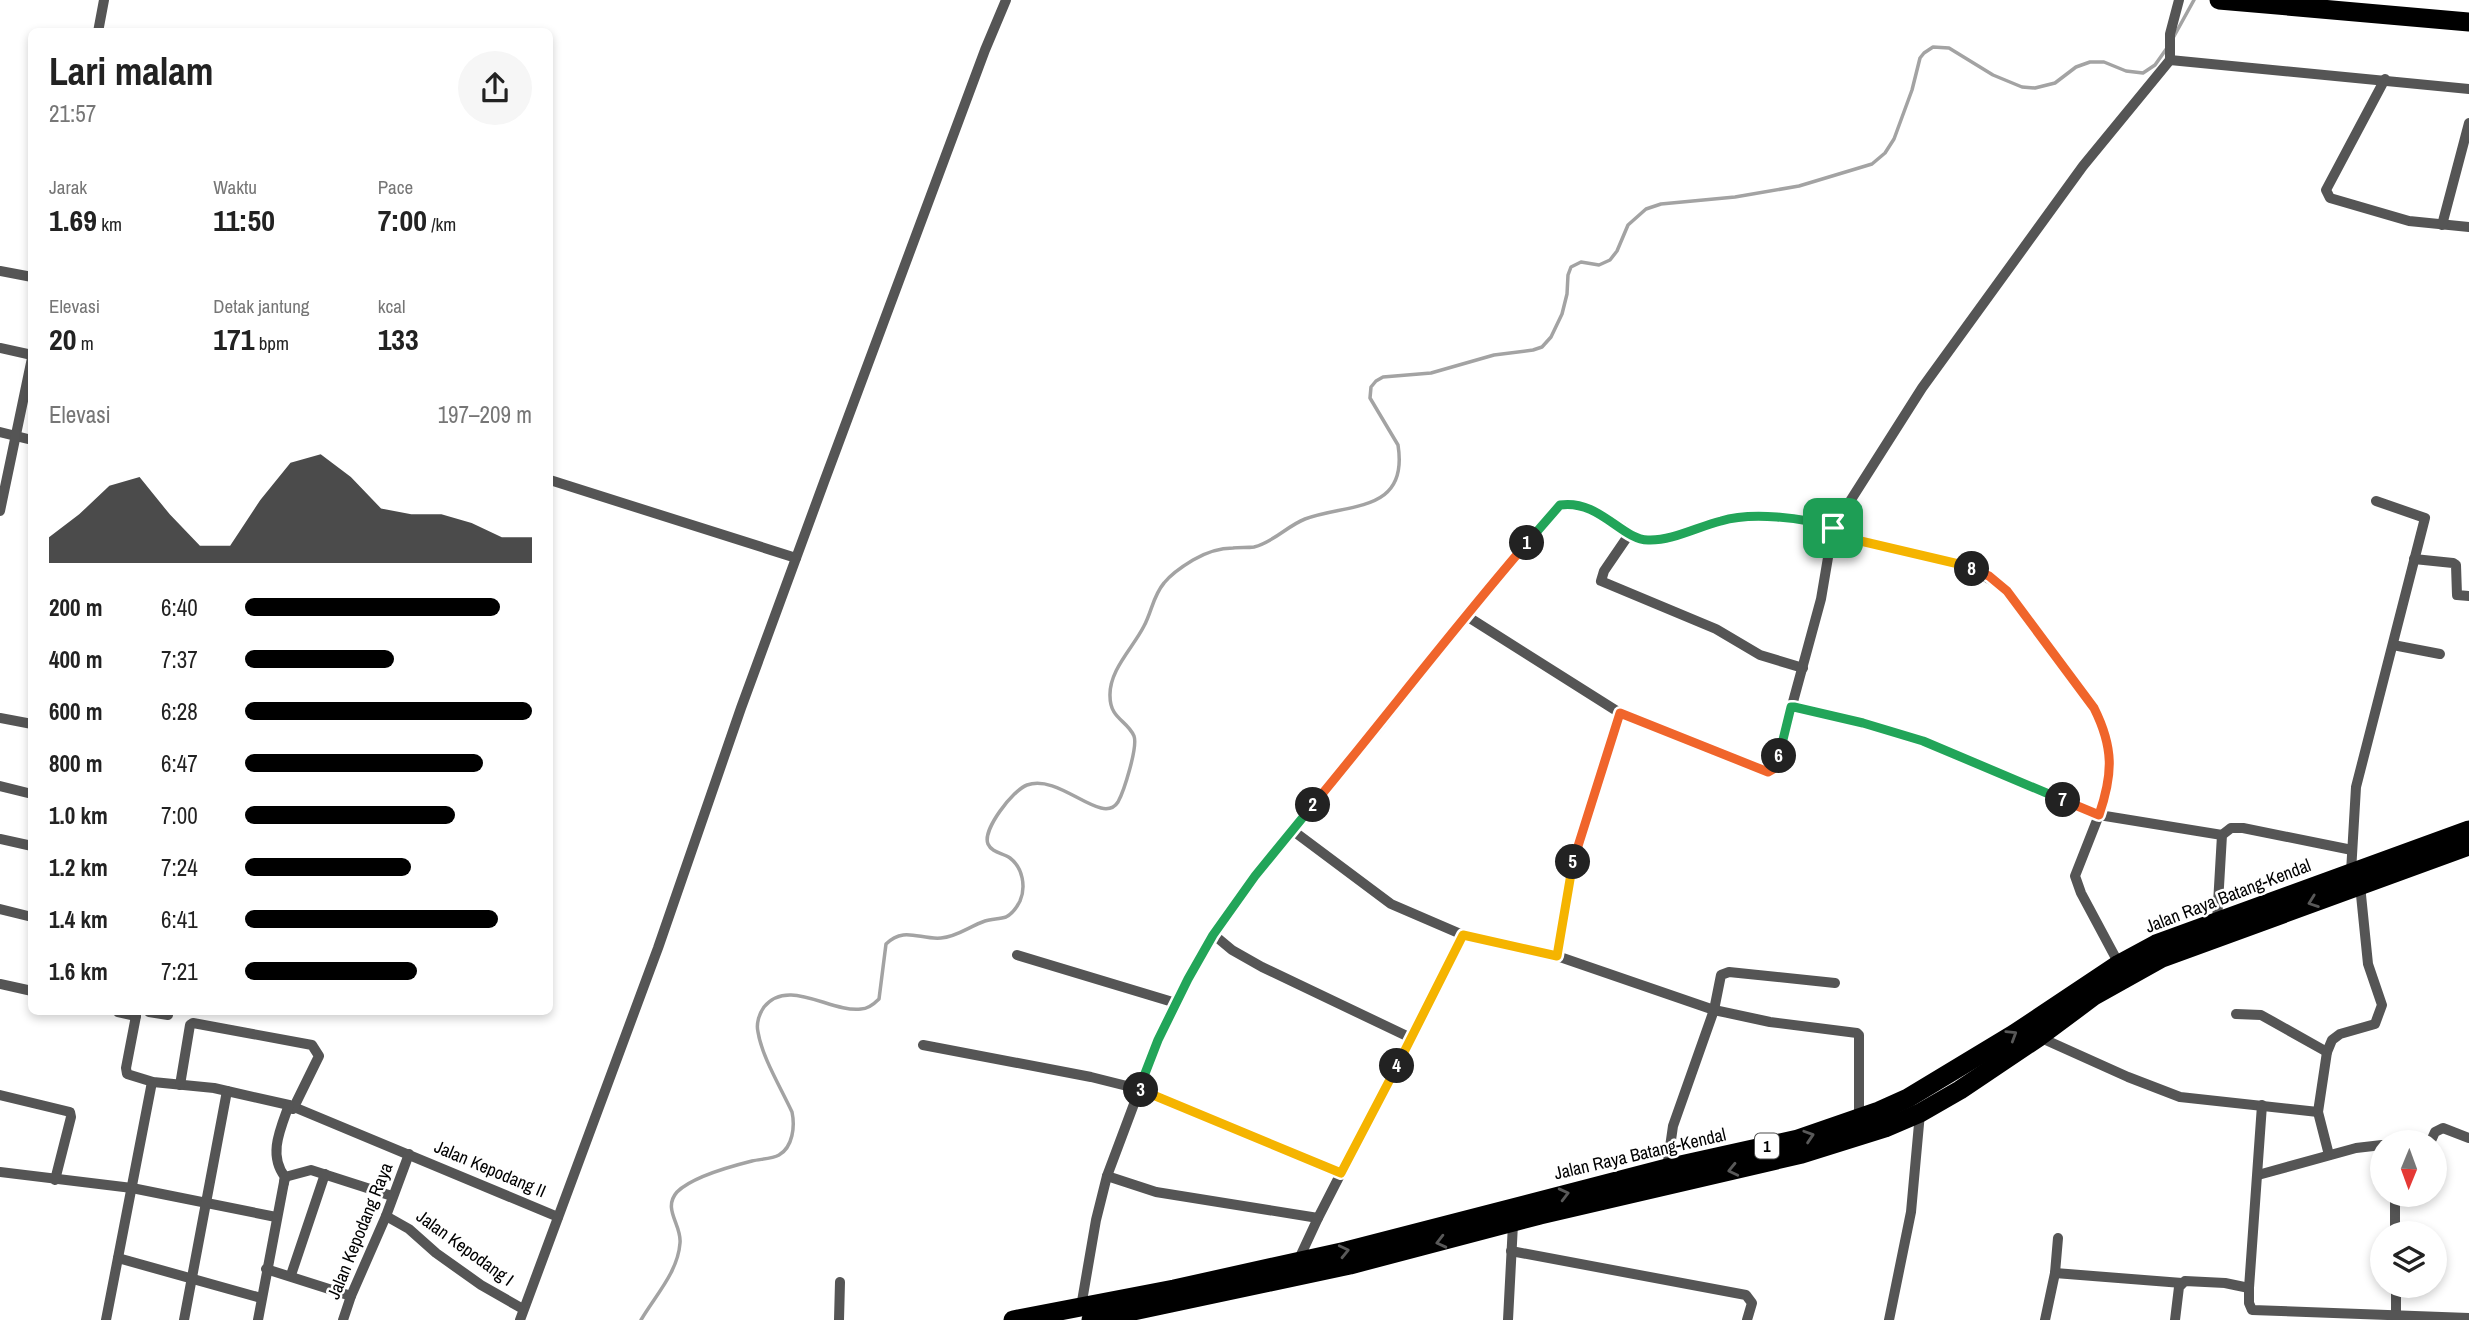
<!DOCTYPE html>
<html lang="id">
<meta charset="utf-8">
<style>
body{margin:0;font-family:"Archivo Narrow",sans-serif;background:#f6f6f6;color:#222;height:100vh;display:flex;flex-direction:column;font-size:26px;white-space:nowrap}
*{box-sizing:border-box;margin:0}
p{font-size:23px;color:#767676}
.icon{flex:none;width:38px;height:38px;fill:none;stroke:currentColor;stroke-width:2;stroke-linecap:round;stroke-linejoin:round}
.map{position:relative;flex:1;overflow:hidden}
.drawer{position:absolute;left:28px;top:28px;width:525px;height:987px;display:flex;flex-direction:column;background:#fff;border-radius:10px;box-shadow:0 4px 10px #0003}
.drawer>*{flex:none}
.needle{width:46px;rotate:181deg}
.fabs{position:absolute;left:2370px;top:1130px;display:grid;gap:14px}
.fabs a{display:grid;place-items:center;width:77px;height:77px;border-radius:50%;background:#fff;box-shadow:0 4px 10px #0003;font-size:35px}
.pin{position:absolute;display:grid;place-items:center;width:60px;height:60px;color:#fff;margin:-30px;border-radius:14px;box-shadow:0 4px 10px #0006}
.km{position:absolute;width:35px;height:35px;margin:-18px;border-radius:50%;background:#222;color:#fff;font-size:19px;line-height:35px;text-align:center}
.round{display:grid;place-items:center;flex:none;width:74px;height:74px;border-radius:37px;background:#f6f6f6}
.head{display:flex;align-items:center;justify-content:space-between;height:119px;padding:0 21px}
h1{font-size:38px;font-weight:700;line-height:52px}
.figures{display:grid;grid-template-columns:repeat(3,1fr);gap:10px;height:119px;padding:7px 21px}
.figures div{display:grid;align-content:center}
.figures b{font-size:30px;font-weight:700}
.figures small{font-size:19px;font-weight:400}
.figures p{font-size:19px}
.chart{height:196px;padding:14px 21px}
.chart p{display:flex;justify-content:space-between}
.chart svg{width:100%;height:126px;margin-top:7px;fill:#000;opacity:.7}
ul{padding:0 21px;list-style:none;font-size:23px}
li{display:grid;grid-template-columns:112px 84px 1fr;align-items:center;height:52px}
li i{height:18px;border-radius:9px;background:#000}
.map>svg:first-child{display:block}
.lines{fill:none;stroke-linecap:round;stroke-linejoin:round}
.stream{stroke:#a3a3a3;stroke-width:3.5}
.street{stroke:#555;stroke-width:10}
.highway{stroke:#000;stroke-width:19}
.oneway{stroke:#595959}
.split-1-casing{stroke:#fff;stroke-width:14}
.split-2-casing{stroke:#fff;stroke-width:14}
.split-3-casing{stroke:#fff;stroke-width:14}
.split-4-casing{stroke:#fff;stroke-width:14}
.split-5-casing{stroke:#fff;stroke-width:14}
.split-6-casing{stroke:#fff;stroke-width:14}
.split-7-casing{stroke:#fff;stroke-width:14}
.split-8-casing{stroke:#fff;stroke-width:14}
.split-9-casing{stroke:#fff;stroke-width:14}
.split-1{stroke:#22a559;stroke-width:9}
.split-2{stroke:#f0652b;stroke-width:9}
.split-3{stroke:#22a559;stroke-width:9}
.split-4{stroke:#f5b400;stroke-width:9}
.split-5{stroke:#f5b400;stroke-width:9}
.split-6{stroke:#f0652b;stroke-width:9}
.split-7{stroke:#22a559;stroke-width:9}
.split-8{stroke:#f0652b;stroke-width:9}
.split-9{stroke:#f5b400;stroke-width:9}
.labels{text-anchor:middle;stroke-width:5;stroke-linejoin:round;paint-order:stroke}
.shield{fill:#fff;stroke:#4c4c4c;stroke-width:2}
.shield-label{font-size:16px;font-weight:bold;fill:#000}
.street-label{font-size:18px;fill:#000;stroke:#fff}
</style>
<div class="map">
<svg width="2469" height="1320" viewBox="0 0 2469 1320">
<rect width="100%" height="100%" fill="#fff"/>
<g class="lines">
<g class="stream">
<path d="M2173,38l21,-38"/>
<path d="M641,1320c14,-24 37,-48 39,-77 2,-18 -18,-34 -3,-51 15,-15 55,-26 75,-31 8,-2 20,-2 27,-6 14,-8 16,-29 13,-43 -11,-24 -30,-55 -34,-80 -2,-8 1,-18 6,-25 24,-30 67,6 97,2 7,0 13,-5 18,-10l7,-55c18,-18 34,-4 55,-6 16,-1 29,-12 44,-17 7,-2 15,-2 21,-4 6,-3 11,-10 14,-16 6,-14 3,-33 -10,-43 -7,-5 -18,-5 -22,-14 -6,-14 25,-54 39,-59 33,-12 75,42 91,17 6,-11 20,-55 16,-66 -7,-16 -24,-17 -24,-40 -1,-26 23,-48 34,-70 8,-15 9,-30 20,-43 8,-10 19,-17 29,-23 12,-7 26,-12 40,-12 7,-1 14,0 21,-1 20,-5 33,-21 51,-28 42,-16 104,-5 93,-74l-28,-47 1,-11 5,-6 7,-4 48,-4 63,-18 39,-5 9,-3 9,-10 11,-23 5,-20 1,-19 3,-8 10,-5 18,3 11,-5 7,-9 11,-26 18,-16 15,-5 74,-7 64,-11 73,-22 13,-11 9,-14 18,-49 8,-32 4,-5 9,-6 16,1 44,27 29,12 13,1 20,-5 21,-16 14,-5h14l22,9 17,2 12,-8 12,-17"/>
</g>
<g class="street">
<path d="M98,32l6,-32"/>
<path d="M2170,60l299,29"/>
<path d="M2385,79l-59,111 4,8 79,23 60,6"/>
<path d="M2442,225l27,-102"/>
<path d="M0,271l32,6"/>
<path d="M0,348l32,7"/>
<path d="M0,432l32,8"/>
<path d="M550,480l246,78"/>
<path d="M0,511l32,-153"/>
<path d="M1630,533l-26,38 -3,10 115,48 44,26 43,13"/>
<path d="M2414,559l39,4 3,2 1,30 12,1"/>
<path d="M1465,615l155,98 148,59 7,-4 46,-169 12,-71 89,-140 161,-222 87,-106v-26l9,-34"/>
<path d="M2393,645l47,9"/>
<path d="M1791,707l72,16 60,18 176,74 -24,61 6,17 38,71"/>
<path d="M0,718l32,6"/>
<path d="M0,786l32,8"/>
<path d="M1292,830l99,74 72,31 94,21 157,54 56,12 87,11 2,2v84"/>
<path d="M0,839l32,7"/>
<path d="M2351,872l5,-85 69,-269 -49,-17"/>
<path d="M0,909l32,8"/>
<path d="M2217,921l5,-86 9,-7h12l109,22"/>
<path d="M1214,935l18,15 30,17 149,71"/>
<path d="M1017,955l159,48"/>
<path d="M1557,956l15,-92 48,-151"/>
<path d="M0,984l32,7"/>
<path d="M118,1012l18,4"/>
<path d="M134,1012l2,4 -10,52 1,6 26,8 61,6 75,17 269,112"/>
<path d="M149,1012l19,3"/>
<path d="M2236,1014l25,1 66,37"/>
<path d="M2039,1037l89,40 52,20 138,15"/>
<path d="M923,1045l168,32 48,12 202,84"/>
<path d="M180,1085l10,-60 3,-2 119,22 7,11 -26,53"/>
<path d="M0,1095l70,17 1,5 -16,63"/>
<path d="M2430,1143l5,-11 8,-4 26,10"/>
<path d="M2329,1155l-11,-43 9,-60 5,-12 8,-6 35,-10 7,-19 -14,-41 -8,-79"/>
<path d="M1667,1168l6,-42 41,-116 7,-35 8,-3 106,11"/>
<path d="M0,1172l132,16 144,29"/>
<path d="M2258,1175l98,-27 26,-3"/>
<path d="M1107,1176l49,16 162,26"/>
<path d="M284,1183l1,-6c-17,-22 -5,-47 4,-72"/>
<path d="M2395,1195v39"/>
<path d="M386,1216l23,13 27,24 45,32 42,24"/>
<path d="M1511,1251l235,44 6,8 -5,17"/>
<path d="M118,1258l143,40"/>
<path d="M1298,1261l20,-43 145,-283"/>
<path d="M266,1269l85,27"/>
<path d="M2055,1273l127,10"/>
<path d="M291,1275l34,-101"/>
<path d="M2396,1286v29"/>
<path d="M2249,1288l13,-183"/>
<path d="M1081,1307l15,-87 11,-44 51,-136 30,-61 26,-44 41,-59 37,-46 92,-110 81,-105 95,-110c23,-4 45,11 63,23 8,6 13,11 23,12 29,2 55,-18 82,-21 32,-3 65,-3 96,6 15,4 28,14 44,18 48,12 100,16 139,48l87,117c19,40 19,66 5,107l123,20"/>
<path d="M106,1320l46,-238"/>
<path d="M184,1320l43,-229"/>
<path d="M258,1320l27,-143 26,-7 81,26"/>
<path d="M343,1320l8,-24 35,-80 23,-62"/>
<path d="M520,1320l138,-372 83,-240 83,-226 161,-432 21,-50"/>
<path d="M839,1320l1,-38"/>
<path d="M1508,1320l5,-96"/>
<path d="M1889,1320l22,-108 9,-99"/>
<path d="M2045,1320l10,-47 3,-35"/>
<path d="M2175,1320l4,-33 6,-6 40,2 24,5v15l3,7 217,8"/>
</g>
<g class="highway">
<path d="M2219,0l250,22"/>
<path d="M1013,1320l161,-31 172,-38 321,-83 131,-29 81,-28 29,-13 106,-64 105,-70 37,-20 313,-114"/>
<path d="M1091,1320l259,-55 190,-50 262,-61 83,-26 35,-15 40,-23 79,-53 55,-41 68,-38 307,-112"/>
</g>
</g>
<defs><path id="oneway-chevron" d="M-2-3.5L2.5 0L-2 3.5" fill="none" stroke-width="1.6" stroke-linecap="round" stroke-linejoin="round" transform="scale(1.75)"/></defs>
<g class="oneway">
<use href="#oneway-chevron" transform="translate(2313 902) rotate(160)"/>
<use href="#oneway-chevron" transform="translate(2012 1035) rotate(-32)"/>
<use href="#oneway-chevron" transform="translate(1809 1136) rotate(-18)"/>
<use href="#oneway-chevron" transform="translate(1733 1170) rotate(167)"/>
<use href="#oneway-chevron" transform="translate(1564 1194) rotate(-14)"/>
<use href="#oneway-chevron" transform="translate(1441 1242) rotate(166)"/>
<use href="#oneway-chevron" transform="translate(1344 1251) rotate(-13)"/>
</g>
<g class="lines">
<defs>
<path id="split-1" d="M1527,543l33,-38c39,-6 62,35 88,35 24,1 49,-13 73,-19 29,-9 83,-4 112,7"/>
<path id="split-2" d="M1313,805c72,-87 140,-176 214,-262"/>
<path id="split-3" d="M1141,1090l-2,-1 19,-49 30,-61 25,-44 42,-59 58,-71"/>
<path id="split-4" d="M1141,1090l200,83 56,-107"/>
<path id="split-5" d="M1397,1066l66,-131 94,21 16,-94"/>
<path id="split-6" d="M1573,862l47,-149 148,59 7,-4 4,-12"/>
<path id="split-7" d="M1779,756l12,-49h3l69,16 60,18 140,59"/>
<path id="split-8" d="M1972,569l17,7 18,15 87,117c20,40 19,66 5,107l-36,-15"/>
<path id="split-9" d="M1833,528l19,11 111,26 9,4"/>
</defs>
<use href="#split-1" class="split-1-casing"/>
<use href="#split-2" class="split-2-casing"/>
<use href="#split-3" class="split-3-casing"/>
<use href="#split-4" class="split-4-casing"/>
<use href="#split-5" class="split-5-casing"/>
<use href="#split-6" class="split-6-casing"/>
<use href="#split-7" class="split-7-casing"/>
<use href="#split-8" class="split-8-casing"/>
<use href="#split-9" class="split-9-casing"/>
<use href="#split-1" class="split-1"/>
<use href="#split-2" class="split-2"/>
<use href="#split-3" class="split-3"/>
<use href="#split-4" class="split-4"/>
<use href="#split-5" class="split-5"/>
<use href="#split-6" class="split-6"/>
<use href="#split-7" class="split-7"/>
<use href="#split-8" class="split-8"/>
<use href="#split-9" class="split-9"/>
</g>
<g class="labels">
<rect class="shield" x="1755" y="1133.5" width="24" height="25" rx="5"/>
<g class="shield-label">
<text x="1767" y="1152">1</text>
</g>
<g class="street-label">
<text transform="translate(2228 896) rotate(-21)" y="6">Jalan Raya Batang-Kendal</text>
<text transform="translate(1640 1154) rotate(-13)" y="6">Jalan Raya Batang-Kendal</text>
<text transform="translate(490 1169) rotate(23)" y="6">Jalan Kepodang II</text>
<text transform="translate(360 1231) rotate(-68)" y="6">Jalan Kepodang Raya</text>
<text transform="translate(465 1248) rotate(36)" y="6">Jalan Kepodang I</text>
</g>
</g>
</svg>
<div class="fabs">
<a><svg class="needle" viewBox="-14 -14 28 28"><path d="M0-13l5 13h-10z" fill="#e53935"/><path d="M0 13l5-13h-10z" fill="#767676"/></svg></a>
<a><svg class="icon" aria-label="layers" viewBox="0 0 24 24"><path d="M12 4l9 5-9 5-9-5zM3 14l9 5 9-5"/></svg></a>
</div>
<div class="pin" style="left:1833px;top:528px;background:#1e9e55"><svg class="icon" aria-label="arrive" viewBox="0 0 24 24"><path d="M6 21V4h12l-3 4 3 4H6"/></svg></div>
<b class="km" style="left:1527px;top:543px">1</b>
<b class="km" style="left:1313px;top:805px">2</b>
<b class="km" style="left:1141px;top:1090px">3</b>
<b class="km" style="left:1397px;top:1066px">4</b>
<b class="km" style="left:1573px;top:862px">5</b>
<b class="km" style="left:1779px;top:756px">6</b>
<b class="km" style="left:2063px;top:800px">7</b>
<b class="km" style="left:1972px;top:569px">8</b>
<section class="drawer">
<div class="head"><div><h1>Lari malam</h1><p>21:57</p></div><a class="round"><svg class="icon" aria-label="share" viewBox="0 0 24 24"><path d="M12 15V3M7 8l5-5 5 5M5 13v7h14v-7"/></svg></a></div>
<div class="figures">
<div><p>Jarak</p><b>1.69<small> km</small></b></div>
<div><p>Waktu</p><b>11:50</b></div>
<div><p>Pace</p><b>7:00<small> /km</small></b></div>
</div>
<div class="figures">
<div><p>Elevasi</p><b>20<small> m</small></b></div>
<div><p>Detak jantung</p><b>171<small> bpm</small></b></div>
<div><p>kcal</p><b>133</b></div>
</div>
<div class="chart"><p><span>Elevasi</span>197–209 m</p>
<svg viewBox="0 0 160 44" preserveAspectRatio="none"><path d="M0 44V35L10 27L20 17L30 14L40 27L50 38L60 38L70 22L80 9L90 6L100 14L110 25L120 27L130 27L140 30L150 35L160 35V44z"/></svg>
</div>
<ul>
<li><b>200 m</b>6:40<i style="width:89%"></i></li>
<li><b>400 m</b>7:37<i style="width:52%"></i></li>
<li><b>600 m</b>6:28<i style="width:100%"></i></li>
<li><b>800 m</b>6:47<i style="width:83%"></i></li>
<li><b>1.0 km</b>7:00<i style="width:73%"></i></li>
<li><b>1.2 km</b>7:24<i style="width:58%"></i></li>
<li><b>1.4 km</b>6:41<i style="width:88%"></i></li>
<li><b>1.6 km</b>7:21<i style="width:60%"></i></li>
</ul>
</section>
</div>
